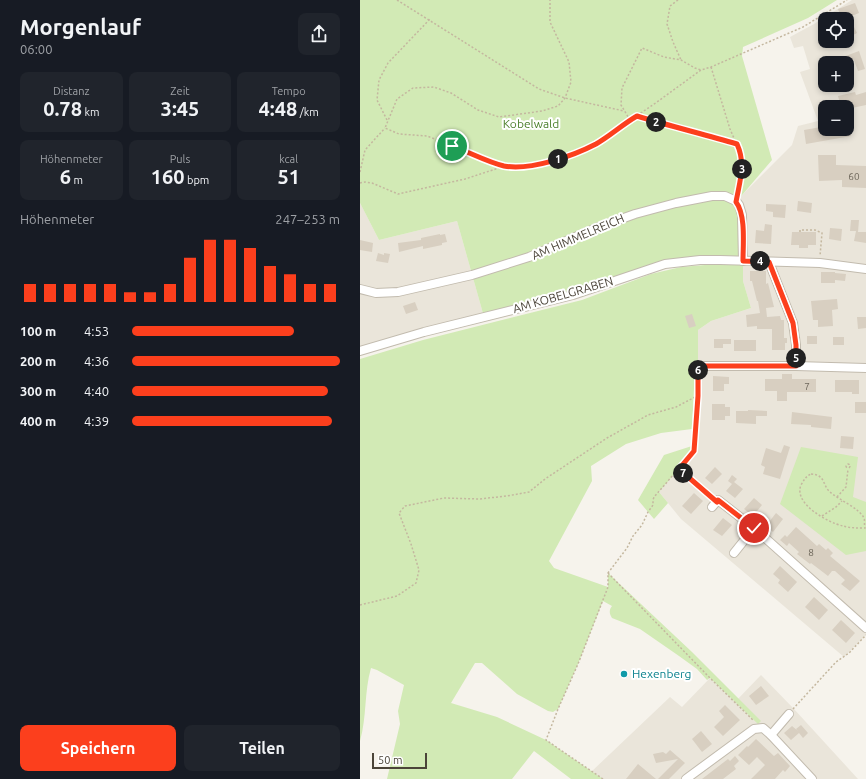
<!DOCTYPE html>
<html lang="de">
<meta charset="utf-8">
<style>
body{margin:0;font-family:Ubuntu,sans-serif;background:#20242c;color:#f1f3f6;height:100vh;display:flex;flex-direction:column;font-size:15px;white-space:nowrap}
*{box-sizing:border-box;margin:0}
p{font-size:13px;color:#9ea1a6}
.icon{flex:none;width:22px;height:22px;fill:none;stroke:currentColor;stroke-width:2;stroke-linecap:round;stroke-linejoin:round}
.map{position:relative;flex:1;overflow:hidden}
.details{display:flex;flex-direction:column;background:#171b24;width:360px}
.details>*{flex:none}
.tools{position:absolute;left:458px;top:12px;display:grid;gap:8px}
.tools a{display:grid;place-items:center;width:36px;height:36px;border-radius:8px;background:#171b24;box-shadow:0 2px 6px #0003;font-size:20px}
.scale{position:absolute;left:12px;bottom:10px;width:55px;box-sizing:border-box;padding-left:4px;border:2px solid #4b4439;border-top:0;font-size:11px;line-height:14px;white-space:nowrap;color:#4b4439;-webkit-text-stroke:3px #fff;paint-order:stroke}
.pin{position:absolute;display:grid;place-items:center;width:34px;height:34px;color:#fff;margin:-17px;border:2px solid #fff;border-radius:50%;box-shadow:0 1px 4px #0007}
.km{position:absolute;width:20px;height:20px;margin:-10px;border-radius:50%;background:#222;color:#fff;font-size:11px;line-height:20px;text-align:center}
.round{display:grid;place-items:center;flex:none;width:42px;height:42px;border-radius:8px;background:#20242c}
.overview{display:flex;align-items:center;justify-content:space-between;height:68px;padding:0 20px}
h1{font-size:22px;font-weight:600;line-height:30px}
.stats{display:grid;grid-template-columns:repeat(3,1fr);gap:6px;height:68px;padding:4px 20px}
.stats div{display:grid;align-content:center;border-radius:8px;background:#20242c;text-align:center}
.stats b{font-size:20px;font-weight:600}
.stats small{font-size:11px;font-weight:400}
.stats p{font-size:11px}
.chart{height:112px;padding:8px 20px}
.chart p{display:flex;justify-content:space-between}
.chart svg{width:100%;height:72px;margin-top:4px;stroke:#fc3f1d;stroke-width:6}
.action{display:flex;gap:8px;margin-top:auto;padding:8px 20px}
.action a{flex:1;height:46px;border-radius:8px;background:#fc3f1d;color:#fff;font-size:16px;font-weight:600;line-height:46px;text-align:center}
.action a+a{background:#20242c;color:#f1f3f6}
ul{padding:0 20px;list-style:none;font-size:13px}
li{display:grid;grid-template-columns:64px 48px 1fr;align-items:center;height:30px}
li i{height:10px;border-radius:5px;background:#fc3f1d}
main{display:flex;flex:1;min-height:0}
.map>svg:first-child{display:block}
.residential{fill:#eae5da;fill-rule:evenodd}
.green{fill:#d2eab5}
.building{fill:#d8cfc1}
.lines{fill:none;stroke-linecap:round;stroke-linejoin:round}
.minor-casing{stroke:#c2bbae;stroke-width:10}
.path{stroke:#c4b79f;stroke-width:1.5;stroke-dasharray:2 2;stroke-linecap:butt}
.minor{stroke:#fff;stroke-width:8}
.route-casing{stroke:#fff;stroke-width:8}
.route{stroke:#fc3f1d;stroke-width:5}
.culture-dot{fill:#0f9aa8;stroke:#fff;stroke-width:1.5}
.labels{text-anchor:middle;stroke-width:4;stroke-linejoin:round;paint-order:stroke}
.number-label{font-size:10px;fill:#6e675b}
.park-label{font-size:12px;fill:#4a7f2a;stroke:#fff}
.street-label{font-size:12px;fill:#4b4439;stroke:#fff}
.culture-label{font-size:12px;fill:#0d838f;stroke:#fff;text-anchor:start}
</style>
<main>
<section class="details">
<div class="overview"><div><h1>Morgenlauf</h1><p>06:00</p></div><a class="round"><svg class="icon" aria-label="share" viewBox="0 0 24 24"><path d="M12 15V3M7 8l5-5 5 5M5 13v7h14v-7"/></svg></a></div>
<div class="stats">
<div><p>Distanz</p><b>0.78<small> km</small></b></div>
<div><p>Zeit</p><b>3:45</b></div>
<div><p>Tempo</p><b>4:48<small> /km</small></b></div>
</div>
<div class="stats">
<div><p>Höhenmeter</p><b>6<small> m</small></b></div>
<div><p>Puls</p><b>160<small> bpm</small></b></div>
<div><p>kcal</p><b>51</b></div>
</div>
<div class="chart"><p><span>Höhenmeter</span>247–253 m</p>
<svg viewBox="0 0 160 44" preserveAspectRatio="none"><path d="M5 44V33M15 44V33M25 44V33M35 44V33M45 44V33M55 44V38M65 44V38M75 44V33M85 44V17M95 44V6M105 44V6M115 44V11M125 44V22M135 44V27M145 44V33M155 44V33"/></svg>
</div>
<ul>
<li><b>100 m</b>4:53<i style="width:78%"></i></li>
<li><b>200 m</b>4:36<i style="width:100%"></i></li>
<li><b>300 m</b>4:40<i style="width:94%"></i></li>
<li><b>400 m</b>4:39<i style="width:96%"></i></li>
</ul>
<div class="action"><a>Speichern</a><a>Teilen</a></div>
</section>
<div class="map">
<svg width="506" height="779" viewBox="0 0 506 779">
<rect width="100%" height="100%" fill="#f6f3ec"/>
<g class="residential">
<path d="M492,0h14v635l-22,22 -163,-138 -22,-27 35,-41 4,-55v-66l13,-9 40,-13 -8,-27v-20l-7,-60 56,-56 6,-19 20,-5 -18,-49 10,-3 -7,-23 -9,2 -4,-11 24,-13zM465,19h22v22h-22zM465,63h22v22h-22zM465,107h22v22h-22z"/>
<path d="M0,203l19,37 78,-19 27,96 -124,34z"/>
<path d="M401,675l33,34 64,70h-255l-12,-7 79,-75 12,10 28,-29 25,24z"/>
</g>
<g class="green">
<path d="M0,0h477l-29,18 -65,29 -1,9 30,104 -35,41 6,60h-60l-199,56 -27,-96 -78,19 -19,-37z"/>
<path d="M345,265h38v16l8,27 -40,13 -13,9v36l-3,2 -3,61 -31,4 -35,11 -35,22 1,15 -43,80 5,7 54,19v-14l84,79 69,69 -3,3 -48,-46 -3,2 -10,-11 -18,-13 -39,-27 -28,-11c-3,-5 -3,-8 0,-12l-9,-5 -25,63 -20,45 -5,3 -5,-1 -31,-17 -35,-31h-7l-24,40 46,14 49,23 57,39h-32l-37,-28 -22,28h-125l13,-55 -2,-13 6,-26 -27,-15 -6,-2c-7,24 -4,49 -11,73v-382l63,-19 159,-40 69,-26 30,-7z"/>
<path d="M335,445l-1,6 -35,41 9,11 -14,16 -16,-19 26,-45z"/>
<path d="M441,447l57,10 -5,40 13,5v49l-20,4 -66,-51z"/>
</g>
<g class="building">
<path d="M495,3l4,10 -10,4 8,16 -10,5v-19h-5l-4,-10z"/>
<path d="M499,51l6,18 -7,2 -4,-11 -9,3h-18z"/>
<path d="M495,92l1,3 10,-3v13l-19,4v-2h-6l-3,-11z"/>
<path d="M461,127v2h29l1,7 -45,8 -2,-14z"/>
<path d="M458,155h18v10l30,1v22l-24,-1v-7l-23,1z"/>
<path d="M438,201l14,2 -1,10 -14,-2z"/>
<path d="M406,204l20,1 -1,13 -12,-1v-5l-7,-1z"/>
<path d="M491,220h8l-1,12h8v11l-12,-2 2,-10h-6z"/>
<path d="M405,224l7,1 -1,19 -16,-1 1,-13 8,1z"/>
<path d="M470,228l12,1 -1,12 -12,-2z"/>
<path d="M432,232h24v13h-8v3h-9v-3h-8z"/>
<path d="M80,234v1l5,-1 2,8 -5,1v2l-19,4v-3l-24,6 -1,-9 23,-3v-2z"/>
<path d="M0,240l13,3 -1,9 -12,-2z"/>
<path d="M18,253l6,2v-2l6,1 -2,9 -12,-2z"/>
<path d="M390,271h16v13l2,-1 6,24 -8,1 1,9 13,-1 1,4h3v18h3v5h-2v7h-13v-21h-15v-3l-10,1 -1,-12 14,-2 -2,-12h-1l-5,-20h-2z"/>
<path d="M461,272h14v1l11,1 -1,7 -10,-1v3h-14z"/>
<path d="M477,299l1,10 -6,1 1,16 -15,1v-7h-5l-2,-19z"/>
<path d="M55,302l3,8 -12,4 -3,-8z"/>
<path d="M332,314l4,12 -7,2 -4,-12z"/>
<path d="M497,317h9v11l-8,1z"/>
<rect x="447" y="336" width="10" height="8"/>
<rect x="473" y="337" width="11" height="8"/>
<path d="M354,339h17v5h-8v4h-9z"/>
<rect x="374" y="340" width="22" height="11"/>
<path d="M422,374h10v5h24v13h-29v9h-10v-10h-12v-12h17z"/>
<path d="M353,376l16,1v7h-5v7h-11z"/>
<path d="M475,380h24v14h-7v-2h-17z"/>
<rect x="495" y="402" width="11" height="11"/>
<path d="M352,404h13v3h5v9h-5v4h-13z"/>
<path d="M388,410l19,1v5h-11v8l-20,-1v-12h12z"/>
<path d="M432,412l40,5 -1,12 -20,-2v-2l-20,-1z"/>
<path d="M481,436l13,1 -1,12 -13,-1z"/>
<path d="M424,445l6,2 -10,32 -17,-5 2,-7 -4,-2 5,-17 15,5z"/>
<path d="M355,467l7,7 -10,10 -7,-6z"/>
<path d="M372,475l5,4 -3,3 9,7 -8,9 -9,-7 6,-7 -4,-3z"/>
<path d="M334,493l9,8 -12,13 -9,-8z"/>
<path d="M394,498l8,7 -9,11 -9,-7z"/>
<path d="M416,513l7,6 -10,13 -7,-6z"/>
<path d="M363,518l9,7 -10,11 -9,-6z"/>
<path d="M436,527l21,19 2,-2 7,6 2,-2 5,5 -3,3 30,25 -10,10 -9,-7 4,-4 -10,-9h-3l-4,5 -17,-13 -1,1 -13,-10 2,-2 -10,-9 -2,3 -7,-6 5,-5 2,2z"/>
<path d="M420,566l17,16 -9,10 -10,-9 2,-3 -7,-6z"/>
<path d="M454,597l14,13 -9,10 -14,-13z"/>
<path d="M481,620l14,13 -9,10 -14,-13z"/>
<path d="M401,686l8,10 -13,9 -7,-9z"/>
<path d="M365,705l15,15 -17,16 -9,-9 10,-10 -5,-6z"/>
<path d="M441,725l7,8 -5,5 -4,-5 -8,7 -7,-7 8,-7 6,5 -2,-2z"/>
<path d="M341,731l11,13 -10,8 -10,-13z"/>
<path d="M396,739l18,17 4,-3 12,13 -5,6 -2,-2 -8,9h-24l14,-14 -8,-8 -8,8 -11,-10 9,-9 1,1z"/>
<path d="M310,750l15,13 -16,16h-11l20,-20 -22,4 -3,-9 10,-2 3,2z"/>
<path d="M375,756l4,5 -5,5 2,3 -13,10h-21l26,-20 2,2z"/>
<path d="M278,764l18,15h-30z"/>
</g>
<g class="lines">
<defs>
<g id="minor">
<path d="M409,262l24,61 3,22v21"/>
<path d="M0,289l16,4 22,-1 74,-17 57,-18 67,-29 39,-14 41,-11 36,-7h13l11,5 3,4 3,10 1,46"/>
<path d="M0,351l64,-19 149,-37 92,-31 35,-4h20l100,3 46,6"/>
<path d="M338,366h98l70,2"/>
<path d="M352,507l6,-7 36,28 112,100"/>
<path d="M374,553l20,-25"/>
<path d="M411,735l18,-21"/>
<path d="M326,779l68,-50 9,-1 8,7 41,44"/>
</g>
</defs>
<use href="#minor" class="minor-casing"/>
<g class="path">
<path d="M37,0l142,89 26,9 59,13"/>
<path d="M318,0l-8,6 -3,18 6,18 8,18"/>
<path d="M351,67l19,62 9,21 4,16 -5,28"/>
<path d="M277,116c33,10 66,18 100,28"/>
<path d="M27,120l-10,-20 2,-20 9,-17 42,-44"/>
<path d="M270,120l-9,-15 1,-17 20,-40 22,9 17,3 14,8 6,2"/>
<path d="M145,166l-78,-30 -28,-2 -14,-6 12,-29 16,-11 21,-1 17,6 27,17 21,7 43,-6 16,-5 7,-8 6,-16 -2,-20 -19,-40v-22"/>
<path d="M0,172l5,-22 20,-22"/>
<path d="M0,183l5,-1 7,1 26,11 67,-15 40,-13h18l18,-2 26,-8 30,-13 60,-41 44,-32 10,-3 92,-40 44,-27"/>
<path d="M440,232v-2h15l7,3 -2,23"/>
<circle cx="488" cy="466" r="2"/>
<path d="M319,469l32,27"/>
<path d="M451,474c15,1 11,11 19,18 9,8 29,16 34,26 1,2 0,7 1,10 -8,0 -15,0 -22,-2 -14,-3 -50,-22 -42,-41 3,-5 5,-9 10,-11z"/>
<path d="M477,497l9,-10 2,-18"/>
<path d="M462,516l14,-9 6,-6"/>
<path d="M248,573l102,105 44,43"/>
<path d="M0,605l37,-9 19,-13 3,-13 -8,-26 -12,-31 6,-7 39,-8 35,1 28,-3 22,-4 16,-13 62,-41 41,-23 28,-8 21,-11"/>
<path d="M433,709l43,-47 13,-9 17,-18"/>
<path d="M243,779l-57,-39 12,-31 20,-45 30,-77v-14l19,-25 6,-12 9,-11 6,-13 5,-7v-5l1,-3 40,-46 4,-79"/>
</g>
<use href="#minor" class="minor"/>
</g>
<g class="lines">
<defs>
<path id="route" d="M92,146c17,6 35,16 52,20 26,5 69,-10 92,-22 14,-8 27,-20 41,-28 33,10 66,18 100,28 9,20 3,36 -1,58 10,13 7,42 7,59l26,1 24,61 3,22v21h-98v30l-4,55 -15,18 38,33 1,-2 36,28"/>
</defs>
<use href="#route" class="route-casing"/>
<use href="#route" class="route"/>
</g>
<circle class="culture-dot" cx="264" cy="674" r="4"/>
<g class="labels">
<g class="number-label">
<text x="494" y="180">60</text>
<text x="447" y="390">7</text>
<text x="451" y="556">8</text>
</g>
<g class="park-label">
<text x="171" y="128">Kobelwald</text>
</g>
<g class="street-label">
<text transform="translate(218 237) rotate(-23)" y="4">AM HIMMELREICH</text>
<text transform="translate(203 295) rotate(-16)" y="4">AM KOBELGRABEN</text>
</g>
<g class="culture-label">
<text x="272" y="678">Hexenberg</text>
</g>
</g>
</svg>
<div class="tools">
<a><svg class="icon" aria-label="locate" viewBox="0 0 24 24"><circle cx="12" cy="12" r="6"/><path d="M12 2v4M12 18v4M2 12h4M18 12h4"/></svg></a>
<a>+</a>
<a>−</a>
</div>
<div class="scale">50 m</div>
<div class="pin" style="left:92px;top:146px;background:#1e9e55"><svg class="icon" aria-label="arrive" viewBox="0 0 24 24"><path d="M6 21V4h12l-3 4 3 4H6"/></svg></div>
<div class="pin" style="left:394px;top:528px;background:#d93025"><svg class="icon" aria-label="check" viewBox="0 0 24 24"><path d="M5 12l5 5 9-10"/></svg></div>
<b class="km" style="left:198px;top:159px">1</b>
<b class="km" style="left:296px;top:122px">2</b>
<b class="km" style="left:382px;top:169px">3</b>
<b class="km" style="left:400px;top:261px">4</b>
<b class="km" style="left:436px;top:358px">5</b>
<b class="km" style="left:338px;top:370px">6</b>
<b class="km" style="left:323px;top:473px">7</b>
</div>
</main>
